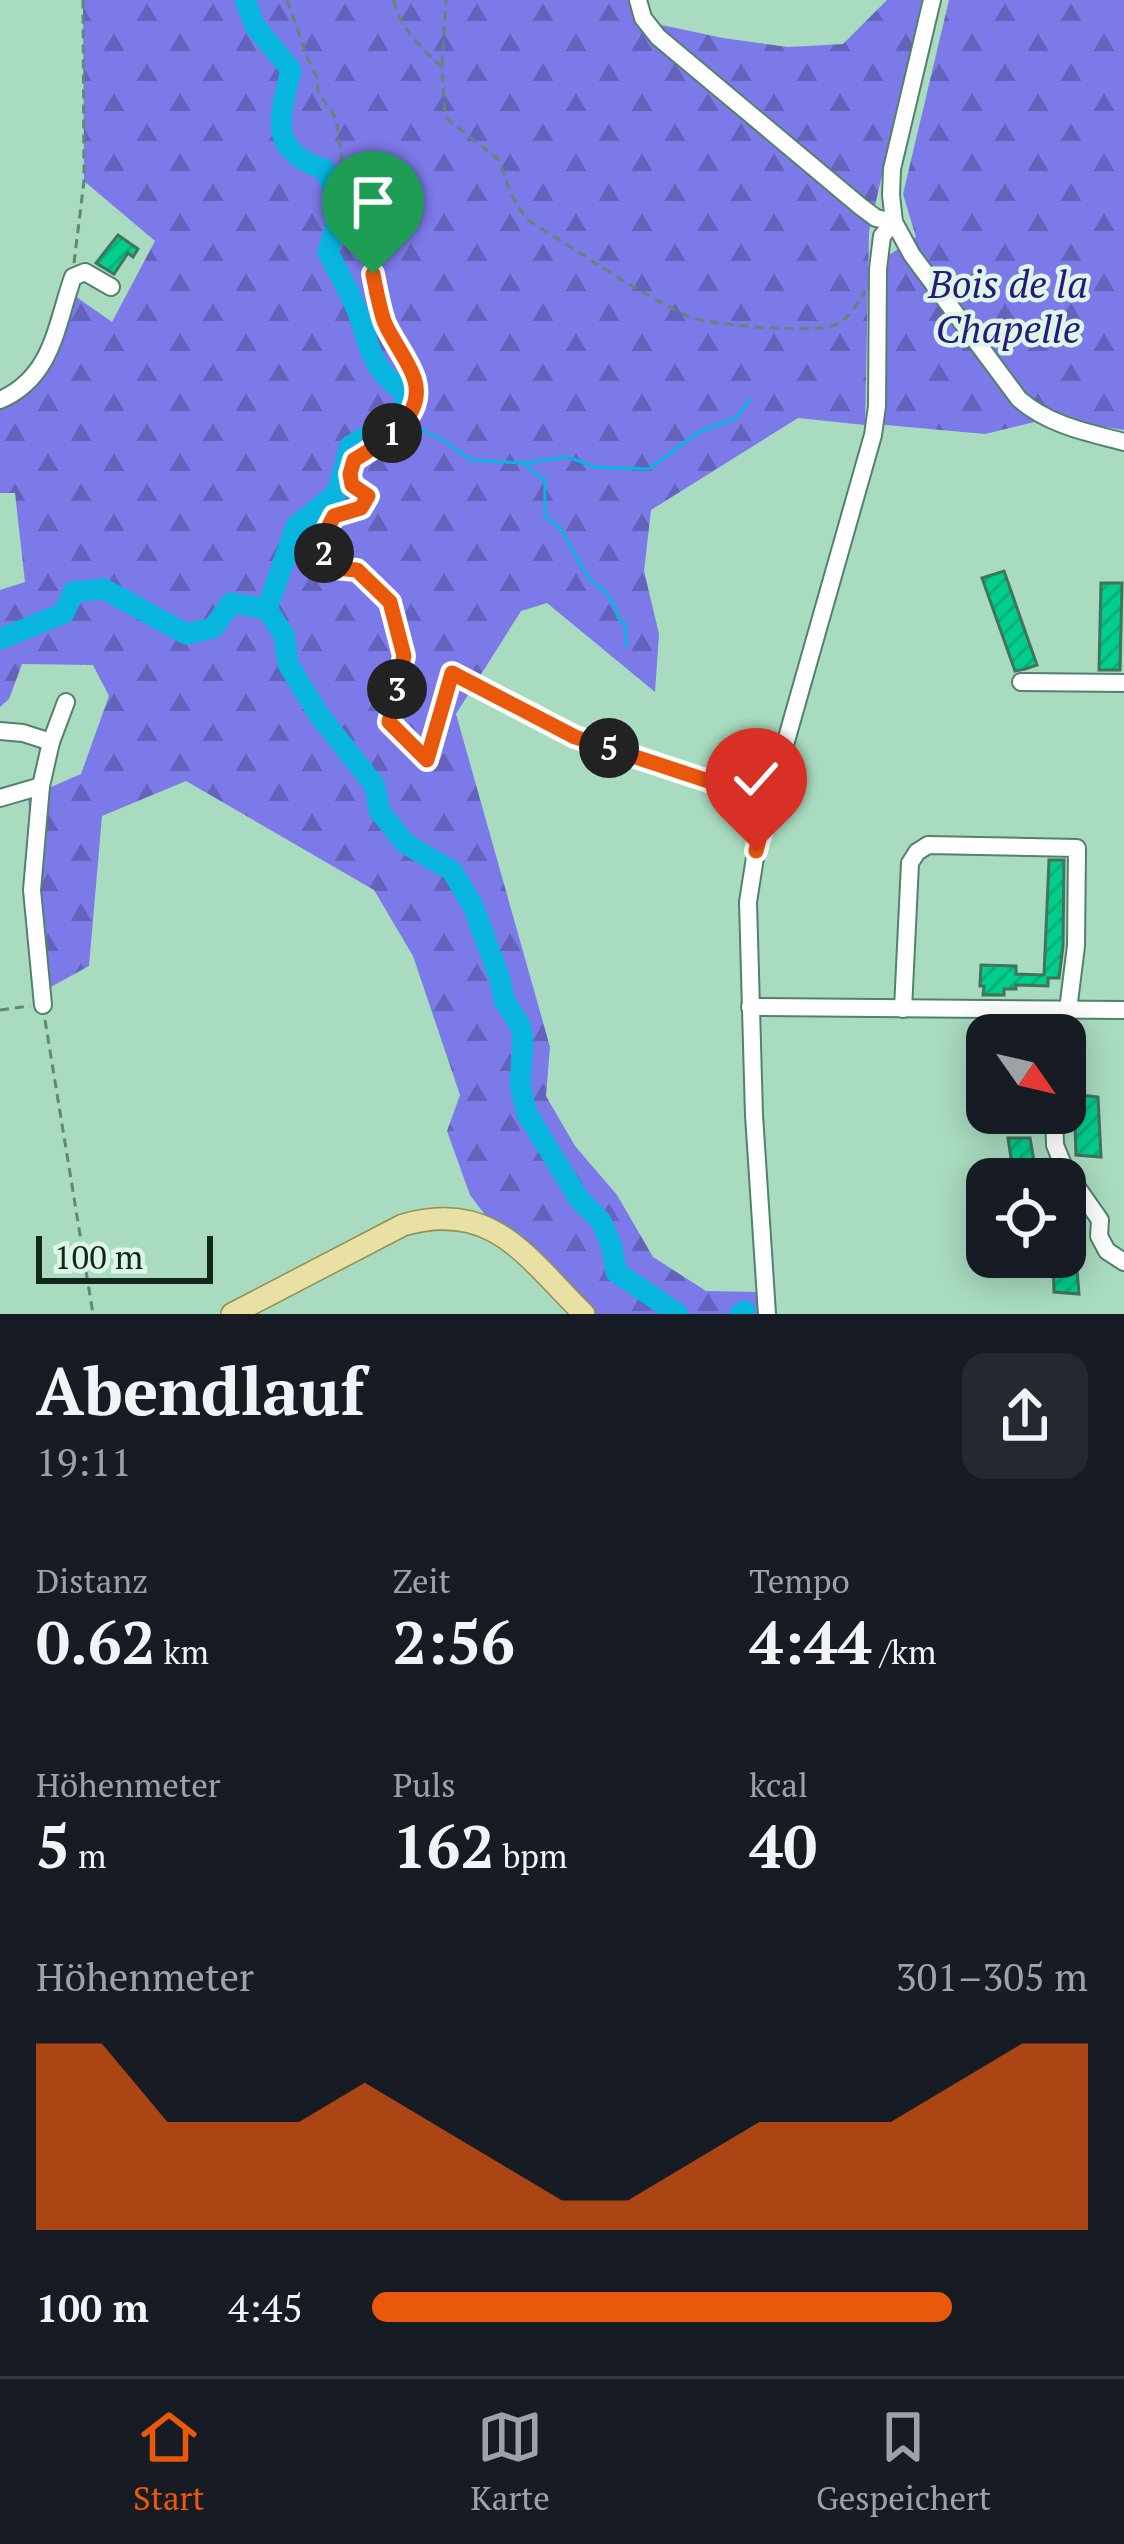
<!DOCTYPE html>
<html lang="de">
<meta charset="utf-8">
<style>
body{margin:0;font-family:"PT Serif",serif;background:#242831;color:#f1f3f6;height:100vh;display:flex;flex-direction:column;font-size:45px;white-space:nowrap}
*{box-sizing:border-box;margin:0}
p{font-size:39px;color:#9ea1a6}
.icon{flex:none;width:66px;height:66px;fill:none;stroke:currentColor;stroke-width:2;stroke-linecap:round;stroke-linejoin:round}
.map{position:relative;height:1314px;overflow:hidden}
.side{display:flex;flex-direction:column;background:#171b24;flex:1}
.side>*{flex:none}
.needle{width:78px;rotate:124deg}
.buttons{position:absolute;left:966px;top:1014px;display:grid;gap:24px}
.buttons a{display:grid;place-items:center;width:120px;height:120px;border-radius:24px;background:#171b24;box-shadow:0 6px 30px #0003;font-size:60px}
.scale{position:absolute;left:36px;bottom:30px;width:177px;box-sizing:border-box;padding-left:12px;border:6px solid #12261c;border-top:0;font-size:33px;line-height:42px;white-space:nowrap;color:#12261c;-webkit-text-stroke:9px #dcf6e8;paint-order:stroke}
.pin{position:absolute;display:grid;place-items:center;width:102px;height:102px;color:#fff;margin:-123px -51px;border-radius:50% 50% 50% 0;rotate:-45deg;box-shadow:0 0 12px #0007}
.pin .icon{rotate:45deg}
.km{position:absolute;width:60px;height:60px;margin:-30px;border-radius:50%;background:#222;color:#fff;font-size:33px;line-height:60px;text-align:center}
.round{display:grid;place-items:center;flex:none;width:126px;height:126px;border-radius:24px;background:#242831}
.overview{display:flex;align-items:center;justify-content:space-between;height:204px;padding:0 36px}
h1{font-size:66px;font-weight:700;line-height:90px}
.figures{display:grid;grid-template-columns:repeat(3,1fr);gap:18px;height:204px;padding:12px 36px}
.figures div{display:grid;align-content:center}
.figures b{font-size:60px;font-weight:700}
.figures small{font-size:33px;font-weight:400}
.figures p{font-size:33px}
.chart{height:336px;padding:24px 36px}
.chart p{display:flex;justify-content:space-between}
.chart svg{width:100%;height:216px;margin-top:12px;fill:#ea580c;opacity:.7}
ul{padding:0 36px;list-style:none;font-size:39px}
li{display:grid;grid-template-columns:192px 144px 1fr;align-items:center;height:90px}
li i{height:30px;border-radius:15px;background:#ea580c}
.dock{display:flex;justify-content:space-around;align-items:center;height:168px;border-top:3px solid #363941;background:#171b24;font-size:33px;color:#9ea1a6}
.dock a{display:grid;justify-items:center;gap:6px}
.dock .selected{color:#ea580c}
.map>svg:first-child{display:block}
.forest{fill:url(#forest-firs)}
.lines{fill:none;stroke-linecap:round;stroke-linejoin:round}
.stream{stroke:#07b5de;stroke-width:3}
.river{stroke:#07b5de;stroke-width:21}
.building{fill:url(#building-hatch);stroke:#42735b;stroke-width:3}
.minor-casing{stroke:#52826a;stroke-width:20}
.major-casing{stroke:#93914d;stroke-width:24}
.path{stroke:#628774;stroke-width:3;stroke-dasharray:9 6;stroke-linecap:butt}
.minor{stroke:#fff;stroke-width:16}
.major{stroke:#e8e0a4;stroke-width:21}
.route-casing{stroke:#fff;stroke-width:24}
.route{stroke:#ea580c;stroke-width:15}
.labels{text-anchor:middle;stroke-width:9;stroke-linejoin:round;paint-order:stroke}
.park-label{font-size:39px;font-style:italic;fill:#2b167b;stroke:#dcf6e8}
</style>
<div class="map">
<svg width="1124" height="1314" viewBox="0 0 1124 1314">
<defs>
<pattern id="forest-firs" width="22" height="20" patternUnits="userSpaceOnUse" patternTransform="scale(3)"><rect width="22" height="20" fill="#7c79e9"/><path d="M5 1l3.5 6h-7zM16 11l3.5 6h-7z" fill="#6463bc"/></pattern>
<pattern id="building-hatch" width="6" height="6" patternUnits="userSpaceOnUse" patternTransform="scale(3)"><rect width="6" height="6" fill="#01cd8d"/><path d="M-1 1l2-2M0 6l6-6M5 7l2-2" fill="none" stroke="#02b079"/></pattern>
</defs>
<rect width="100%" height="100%" fill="#a8dbc0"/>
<g class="forest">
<path d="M83,0h546l4,19 90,19 65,9 55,-3 44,-44h35l-53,232 -4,193 -67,-7 -147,92 -7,61 15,63 -4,58 -108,-89 -26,8 -65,103 94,333 -4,49 29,50 42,49 36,62 53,34 53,1 3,22h-166l-22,-25 -88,-73 -16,-21 -23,-64 13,-36 -47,-139 -39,-66 -188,-109 -84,35 -13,150 -42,23 -19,-192 53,-23 28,-78 -16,-31 -71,-1 -13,35 -9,8v-117l25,-8 -10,-89h-15v-93l30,-21 38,-88 44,31 43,-81 -71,-60z"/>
<path d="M949,0h175v430l-73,-12 -66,16 -110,-10 14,-169 27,-18 -13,-43z"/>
</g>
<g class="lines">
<g class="stream">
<path d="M400,417v1"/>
<path d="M410,424l33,16 28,20 52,3 45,-6 27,10 54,2 48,-36 38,-15 15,-18"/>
<path d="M526,465l19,16v35l16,13 20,37 10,15 14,10 10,16 3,11 8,8v20"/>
</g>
<g class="river">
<path d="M267,609l17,26 4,29 31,51 56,71 4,25 27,33 46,27 21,35 27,73 4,21 16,25 3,13 -3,47 7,29 52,85 22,22 11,26 4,25 62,42"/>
<path d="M0,639l64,-26 9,-21 31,-3 82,45 27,-6 18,-25 36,6 29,-83 41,-33 13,-47 50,-29 7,-24c-36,-22 -36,-44 -49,-80 -8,-21 -20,-41 -30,-61l14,-47 -18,-36c-58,-19 -44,-52 -33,-99l-36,-44 -10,-26"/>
<path d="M740,1314l5,-3"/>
</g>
</g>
<g class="building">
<path d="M118,235l20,14 -5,8 -5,-4 -14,21 -18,-11z"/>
<path d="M1004,571l33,94 -12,4 -10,2 -33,-93z"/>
<path d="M1101,583h21l-2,87h-21z"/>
<path d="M1049,860h15l-1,86 -4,32h-11v8l-32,-1v4h-12v6h-21l1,-9h-4l1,-21 35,1v8l28,1z"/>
<path d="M1074,1094l24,3 3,60 -25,-2z"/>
<path d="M1008,1138h22l7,41 -23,-1z"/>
<path d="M1065,1245h10l4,49 -25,-2 -1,-35h12z"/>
</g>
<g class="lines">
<defs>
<g id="minor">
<path d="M638,0l5,18 15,19 202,169 16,12 18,4 -12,14 -4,33 -1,137 -4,29 -104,366 -13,50 -8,51 6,213 13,199"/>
<path d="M932,0l-40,169 -1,26 3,27 18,33 107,144c30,26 67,33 105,43"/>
<path d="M0,400c53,-23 56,-75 73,-123l12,-5 26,15"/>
<path d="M1021,682l103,1"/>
<path d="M0,731l23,2 28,9"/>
<path d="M0,798l41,-12"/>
<path d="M43,1005l-11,-115 9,-104 10,-44 15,-40"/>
<path d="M750,1007l374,3"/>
<path d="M903,1009l7,-146 7,-11 11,-7 149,3 -1,98 -8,64"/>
<path d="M1053,1010l6,25"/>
<path d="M1054,1113l1,32 10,25 35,50 -1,16 8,15 17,11"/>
</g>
<path id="major" d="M232,1314l171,-89c90,-26 124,33 181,89"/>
</defs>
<use href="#minor" class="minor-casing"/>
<use href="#major" class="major-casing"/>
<g class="path">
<path d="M287,0l21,59 9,18 1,15 18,27 8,53 13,40 5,36 10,25 13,49 31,59 -6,34 -27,27 -29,18 -4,14 2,11 15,11 -6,12 -26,8 -16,29 15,23 23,2 33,32 14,54 -15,66 38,38 24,-87 124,64 179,59"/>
<path d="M394,0c4,26 29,50 48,67l3,50 54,43 11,32 16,27c53,32 105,70 161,97 19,9 128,18 147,9 16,-7 22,-19 31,-34"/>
<path d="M442,65l4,-65"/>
<path d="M74,263l10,-82 -1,-181"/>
<path d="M0,1010l30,-4"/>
<path d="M45,1020l48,294"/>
</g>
<use href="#minor" class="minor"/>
<use href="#major" class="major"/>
</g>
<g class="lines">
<defs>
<path id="route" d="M373,274c3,15 6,32 11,47 7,18 27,43 31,60 10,38 -35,63 -61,79l-4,14 2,11 16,11 -7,12 -27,8 -15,29 15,23 23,2 33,32 14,54 -15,66 38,38 25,-87 123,64 194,64 -13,50"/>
</defs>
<use href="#route" class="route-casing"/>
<use href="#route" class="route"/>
</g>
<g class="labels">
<g class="park-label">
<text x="1008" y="298">Bois de la<tspan x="1008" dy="45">Chapelle</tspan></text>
</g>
</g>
</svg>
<div class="buttons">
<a><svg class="needle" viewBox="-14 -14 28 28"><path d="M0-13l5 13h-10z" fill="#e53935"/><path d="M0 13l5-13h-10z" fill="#9ea1a6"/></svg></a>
<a><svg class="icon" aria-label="locate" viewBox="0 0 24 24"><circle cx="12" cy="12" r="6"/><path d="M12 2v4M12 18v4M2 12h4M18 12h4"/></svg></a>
</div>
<div class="scale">100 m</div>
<div class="pin" style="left:373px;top:274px;background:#1e9e55"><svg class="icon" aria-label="arrive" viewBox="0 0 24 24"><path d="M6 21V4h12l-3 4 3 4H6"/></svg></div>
<div class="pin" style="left:756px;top:851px;background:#d93025"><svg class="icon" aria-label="check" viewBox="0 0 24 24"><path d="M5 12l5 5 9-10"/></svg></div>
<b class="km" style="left:392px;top:433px">1</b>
<b class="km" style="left:324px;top:553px">2</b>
<b class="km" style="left:397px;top:689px">3</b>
<b class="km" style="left:609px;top:748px">5</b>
</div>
<section class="side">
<div class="overview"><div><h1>Abendlauf</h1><p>19:11</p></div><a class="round"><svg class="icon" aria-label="share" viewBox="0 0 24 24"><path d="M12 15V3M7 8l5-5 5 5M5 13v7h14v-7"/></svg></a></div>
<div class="figures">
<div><p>Distanz</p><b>0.62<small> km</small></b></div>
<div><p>Zeit</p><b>2:56</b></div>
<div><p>Tempo</p><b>4:44<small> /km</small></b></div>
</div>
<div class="figures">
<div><p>Höhenmeter</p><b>5<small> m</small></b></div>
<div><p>Puls</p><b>162<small> bpm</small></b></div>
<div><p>kcal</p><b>40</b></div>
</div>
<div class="chart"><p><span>Höhenmeter</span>301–305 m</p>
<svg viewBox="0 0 160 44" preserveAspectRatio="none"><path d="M0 44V6L10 6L20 22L30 22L40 22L50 14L60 22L70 30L80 38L90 38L100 30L110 22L120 22L130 22L140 14L150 6L160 6V44z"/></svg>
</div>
<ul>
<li><b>100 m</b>4:45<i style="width:81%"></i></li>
</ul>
</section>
<nav class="dock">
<a class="selected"><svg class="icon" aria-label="home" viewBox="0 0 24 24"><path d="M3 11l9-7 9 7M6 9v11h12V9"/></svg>Start</a>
<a><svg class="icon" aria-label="map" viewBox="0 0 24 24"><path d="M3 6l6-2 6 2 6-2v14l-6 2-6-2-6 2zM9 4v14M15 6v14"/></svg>Karte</a>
<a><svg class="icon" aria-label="saved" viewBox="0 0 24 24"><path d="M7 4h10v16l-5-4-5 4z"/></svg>Gespeichert</a>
</nav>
